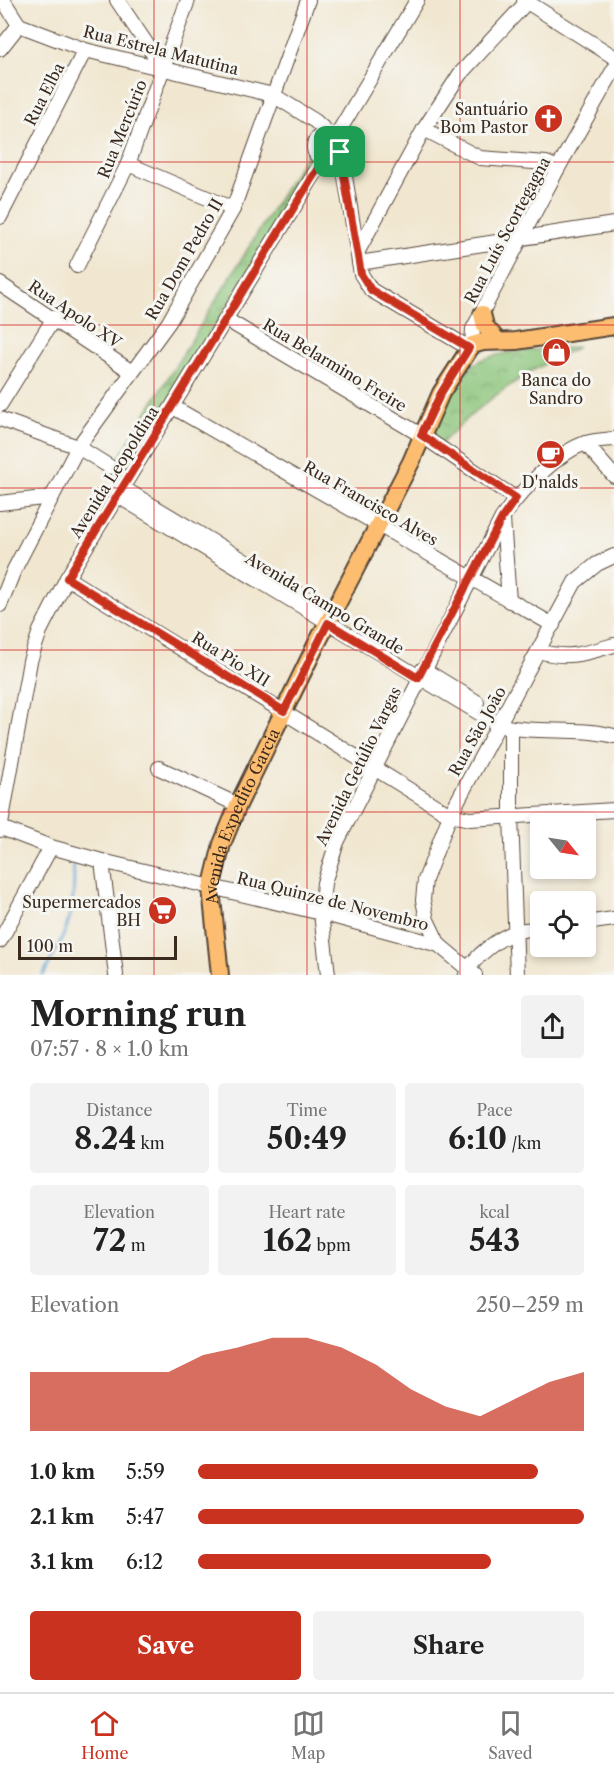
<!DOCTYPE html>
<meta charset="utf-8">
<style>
body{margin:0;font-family:"Libre Caslon Text",serif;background:#f2f2f2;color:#222;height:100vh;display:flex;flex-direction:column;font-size:22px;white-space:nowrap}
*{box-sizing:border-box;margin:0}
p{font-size:20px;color:#767676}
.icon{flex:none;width:33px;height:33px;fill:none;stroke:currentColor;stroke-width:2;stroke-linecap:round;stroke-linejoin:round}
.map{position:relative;height:975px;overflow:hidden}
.side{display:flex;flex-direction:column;background:#fff;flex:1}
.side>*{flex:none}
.needle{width:39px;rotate:120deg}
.buttons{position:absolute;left:530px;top:813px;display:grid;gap:12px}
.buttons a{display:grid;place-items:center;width:66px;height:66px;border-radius:6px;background:#fff;box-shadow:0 3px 9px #0003;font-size:30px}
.scale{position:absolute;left:18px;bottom:15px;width:159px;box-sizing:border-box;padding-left:6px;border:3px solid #3b2a1e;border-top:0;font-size:16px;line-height:21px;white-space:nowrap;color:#3b2a1e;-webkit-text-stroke:4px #f6f6f2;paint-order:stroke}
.pin{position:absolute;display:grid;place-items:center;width:51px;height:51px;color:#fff;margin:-26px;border-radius:12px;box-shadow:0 3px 9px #0006}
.round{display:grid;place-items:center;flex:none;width:63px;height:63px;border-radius:6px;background:#f2f2f2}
.summary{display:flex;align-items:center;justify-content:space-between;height:102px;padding:0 30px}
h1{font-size:33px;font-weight:700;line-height:45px}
.stats{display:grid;grid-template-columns:repeat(3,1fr);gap:9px;height:102px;padding:6px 30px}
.stats div{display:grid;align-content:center;border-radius:6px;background:#f2f2f2;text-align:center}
.stats b{font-size:30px;font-weight:700}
.stats small{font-size:16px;font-weight:400}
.stats p{font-size:16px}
.chart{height:168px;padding:12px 30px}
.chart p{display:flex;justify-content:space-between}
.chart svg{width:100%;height:108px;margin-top:6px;fill:#c8321e;opacity:.7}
.button{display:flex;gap:12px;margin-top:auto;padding:12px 30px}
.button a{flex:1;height:69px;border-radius:6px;background:#c8321e;color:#fff;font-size:24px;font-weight:700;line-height:69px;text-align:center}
.button a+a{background:#f2f2f2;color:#222}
ul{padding:0 30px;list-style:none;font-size:20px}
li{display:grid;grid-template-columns:96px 72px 1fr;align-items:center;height:45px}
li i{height:15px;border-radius:8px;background:#c8321e}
.tabs{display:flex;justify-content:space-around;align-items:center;height:84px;border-top:2px solid #e0e0e0;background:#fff;font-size:16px;color:#767676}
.tabs a{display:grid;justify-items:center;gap:3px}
.tabs .current{color:#c8321e}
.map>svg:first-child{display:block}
.grass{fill:url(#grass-tufts);stroke:#62774c;stroke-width:1.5}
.park{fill:url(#park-crowns);stroke:#62774c;stroke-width:1.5}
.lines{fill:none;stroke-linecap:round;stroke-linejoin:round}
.stream{stroke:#5aa2d1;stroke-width:3}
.minor-casing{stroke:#564639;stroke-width:16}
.major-casing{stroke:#564639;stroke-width:20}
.minor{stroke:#fff;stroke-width:14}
.major{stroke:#fcbd6f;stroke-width:16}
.route-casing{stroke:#fff;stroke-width:12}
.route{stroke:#c8321e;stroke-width:8}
.grid{fill:none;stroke:#d62828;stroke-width:1.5;stroke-opacity:0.55}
.labels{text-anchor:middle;stroke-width:6;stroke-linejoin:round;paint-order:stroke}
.street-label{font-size:16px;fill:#3b2a1e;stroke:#f6f6f2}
.poi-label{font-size:16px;fill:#3b2a1e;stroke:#f6f6f2;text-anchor:end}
</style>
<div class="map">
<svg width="614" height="975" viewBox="0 0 614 975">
<defs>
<pattern id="grass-tufts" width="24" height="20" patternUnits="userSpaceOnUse" patternTransform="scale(1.5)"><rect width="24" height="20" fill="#8ac479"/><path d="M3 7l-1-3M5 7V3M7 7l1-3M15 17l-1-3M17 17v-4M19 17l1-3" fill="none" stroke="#729f63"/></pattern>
<pattern id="park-crowns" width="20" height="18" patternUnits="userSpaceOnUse" patternTransform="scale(1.5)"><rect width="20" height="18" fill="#8ac479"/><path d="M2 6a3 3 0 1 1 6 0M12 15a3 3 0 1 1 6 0" fill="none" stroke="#729f63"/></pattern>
</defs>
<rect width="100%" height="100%" fill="#f6f6f2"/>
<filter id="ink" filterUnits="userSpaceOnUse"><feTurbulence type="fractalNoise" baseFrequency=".0167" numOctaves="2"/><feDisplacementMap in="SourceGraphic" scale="12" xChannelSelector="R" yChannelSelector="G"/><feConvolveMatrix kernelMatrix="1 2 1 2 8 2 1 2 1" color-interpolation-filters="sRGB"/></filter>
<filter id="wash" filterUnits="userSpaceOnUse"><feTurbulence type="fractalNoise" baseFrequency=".008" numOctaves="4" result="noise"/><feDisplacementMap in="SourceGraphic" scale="24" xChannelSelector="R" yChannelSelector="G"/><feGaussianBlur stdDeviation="1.35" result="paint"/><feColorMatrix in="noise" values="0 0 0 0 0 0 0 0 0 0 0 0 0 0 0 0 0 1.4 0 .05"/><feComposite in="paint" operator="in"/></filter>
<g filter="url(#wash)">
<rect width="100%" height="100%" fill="#f1e7d0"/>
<path class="grass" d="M307,153l9,5 -195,325 -13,-8z"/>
<path class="park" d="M578,347c-53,24 -98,56 -138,98l-9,-6c10,-23 20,-49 36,-69 18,-22 83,-20 111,-23z"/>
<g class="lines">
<path class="stream" d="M43,975c25,-45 34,-64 30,-117"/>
</g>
</g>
<g filter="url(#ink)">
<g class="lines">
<defs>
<g id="minor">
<path d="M3,0l16,25 66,25 188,45 42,26 13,12"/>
<path d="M117,0l47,70"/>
<path d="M524,0l90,57"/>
<path d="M0,49l19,-24"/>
<path d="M424,129l56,29 66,5 12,5"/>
<circle cx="328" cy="147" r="14"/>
<path d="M336,136l81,-136"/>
<path d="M341,152l20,122 10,16 98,58"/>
<path d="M128,164l105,45"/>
<path d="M0,217l85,-167"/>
<path d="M358,251l66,-122 36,-55 65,-70 4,-1"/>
<path d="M359,263l255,-39"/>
<path d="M77,266l51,-102 60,-164"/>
<path d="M0,284l132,88"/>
<path d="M227,320l194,115 94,63"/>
<path d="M472,345l1,-16 85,-161 56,-99"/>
<path d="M0,405l54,-87"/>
<path d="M173,407l380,218"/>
<path d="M0,419l78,28 32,20"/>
<path d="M585,443l29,33"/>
<path d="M123,488l210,126"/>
<path d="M118,496l381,229c38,10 78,1 115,11"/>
<path d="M0,503l52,-6"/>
<path d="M503,519l6,82"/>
<path d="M67,578l383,237 20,4 144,-9"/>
<path d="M0,605l14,-35 64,-123 91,-125 64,-113 75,-209"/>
<path d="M539,651c28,9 48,2 75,-6"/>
<path d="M423,669l54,33"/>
<path d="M511,729v87l6,159"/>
<path d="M159,768l79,37"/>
<path d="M1,828l50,19 51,14 219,52 118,32 36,30"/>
<path d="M0,830l30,-169 10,-30 27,-53 256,-418"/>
<path d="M102,861l14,114"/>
<path d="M585,923l29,-4"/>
<path d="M0,941l51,-94"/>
<path d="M439,945l-12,-25 -4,-20 2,-20 25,-65 125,-233 22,-18 17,-8"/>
<path d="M328,975l-7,-62 3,-30 13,-41 165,-324c17,-25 55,-66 84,-75 9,-3 19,-3 28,-4"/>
<path d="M466,975c5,-17 34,-38 50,-43 7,-3 17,-3 24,-3"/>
</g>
<g id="major">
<path d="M482,314l3,12 12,14"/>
<path id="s1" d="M220,975l-9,-86 11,-45 16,-39 78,-160 95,-183 30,-69 31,-48 11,-3 33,-1 98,-15"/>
</g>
</defs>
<use href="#minor" class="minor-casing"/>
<use href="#major" class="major-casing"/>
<use href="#minor" class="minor"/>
<use href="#major" class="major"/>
</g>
</g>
<g class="lines" filter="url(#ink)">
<defs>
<path id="route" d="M340,152l21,122 10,16 98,58 -28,45 -20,42 95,63 -14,20 -84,160 -90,-55 -44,88 -217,-133 256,-418 7,1z"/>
</defs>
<use href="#route" class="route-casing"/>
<use href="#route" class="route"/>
</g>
<path class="grid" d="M154,0v975M307,0v975M460,0v975M0,162h614M0,325h614M0,488h614M0,650h614M0,812h614"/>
<defs>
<symbol id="church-disc" viewBox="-11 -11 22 22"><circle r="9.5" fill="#c8321e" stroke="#f6f6f2"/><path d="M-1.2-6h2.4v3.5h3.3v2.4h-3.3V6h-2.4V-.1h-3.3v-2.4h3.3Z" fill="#fff"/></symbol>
<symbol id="shop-disc" viewBox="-11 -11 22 22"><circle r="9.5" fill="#c8321e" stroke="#f6f6f2"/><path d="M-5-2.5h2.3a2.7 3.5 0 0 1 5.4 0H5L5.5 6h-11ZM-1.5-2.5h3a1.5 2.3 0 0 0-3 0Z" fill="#fff"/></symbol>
<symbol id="cafe-disc" viewBox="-11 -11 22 22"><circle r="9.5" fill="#c8321e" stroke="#f6f6f2"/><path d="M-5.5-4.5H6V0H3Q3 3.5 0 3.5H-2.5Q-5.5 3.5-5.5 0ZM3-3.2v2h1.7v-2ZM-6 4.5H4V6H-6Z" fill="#fff"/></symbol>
<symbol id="supermarket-disc" viewBox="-11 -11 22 22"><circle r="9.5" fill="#c8321e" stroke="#f6f6f2"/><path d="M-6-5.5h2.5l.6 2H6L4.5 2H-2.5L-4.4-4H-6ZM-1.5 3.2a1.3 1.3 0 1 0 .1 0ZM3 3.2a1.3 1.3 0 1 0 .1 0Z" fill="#fff"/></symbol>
</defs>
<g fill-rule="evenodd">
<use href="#church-disc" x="532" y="102" width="33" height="33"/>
<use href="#shop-disc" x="540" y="336" width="33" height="33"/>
<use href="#cafe-disc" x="534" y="438" width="33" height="33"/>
<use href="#supermarket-disc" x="146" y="894" width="33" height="33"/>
</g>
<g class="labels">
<g class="street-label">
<text transform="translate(161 50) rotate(14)" y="6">Rua Estrela Matutina</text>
<text transform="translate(44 94) rotate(-63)" y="6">Rua Elba</text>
<text transform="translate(122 129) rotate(-68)" y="6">Rua Mercúrio</text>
<text transform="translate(507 230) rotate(-62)" y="6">Rua Luís Scortegagna</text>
<text transform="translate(184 259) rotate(-60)" y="6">Rua Dom Pedro II</text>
<text transform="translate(75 314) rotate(34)" y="6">Rua Apolo XV</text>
<text transform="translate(335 365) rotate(31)" y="6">Rua Belarmino Freire</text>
<text transform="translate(114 472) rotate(-58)" y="6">Avenida Leopoldina</text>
<text transform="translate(371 503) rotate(30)" y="6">Rua Francisco Alves</text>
<text transform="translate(325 603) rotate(31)" y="6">Avenida Campo Grande</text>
<text transform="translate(231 659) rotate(32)" y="6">Rua Pio XII</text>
<text transform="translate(477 731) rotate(-61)" y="6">Rua São João</text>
<text transform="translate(358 766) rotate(-64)" y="6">Avenida Getúlio Vargas</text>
<text dy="6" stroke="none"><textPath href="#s1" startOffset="165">Avenida Expedito Garcia</textPath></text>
<text transform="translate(333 901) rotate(14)" y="6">Rua Quinze de Novembro</text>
</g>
<g class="poi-label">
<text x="528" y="115">Santuário<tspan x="528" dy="18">Bom Pastor</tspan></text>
<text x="556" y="386" text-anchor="middle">Banca do<tspan x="556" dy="18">Sandro</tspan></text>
<text x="550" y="488" text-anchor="middle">D'nalds</text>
<text x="141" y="908">Supermercados<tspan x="141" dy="18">BH</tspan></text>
</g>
</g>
</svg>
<div class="buttons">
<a><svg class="needle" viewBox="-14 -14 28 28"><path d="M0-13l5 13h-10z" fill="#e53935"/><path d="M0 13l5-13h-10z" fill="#767676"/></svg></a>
<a><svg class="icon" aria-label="locate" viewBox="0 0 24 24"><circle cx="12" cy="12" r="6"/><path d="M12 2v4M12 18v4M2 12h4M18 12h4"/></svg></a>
</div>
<div class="scale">100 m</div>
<div class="pin" style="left:340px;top:152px;background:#1e9e55"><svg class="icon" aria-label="arrive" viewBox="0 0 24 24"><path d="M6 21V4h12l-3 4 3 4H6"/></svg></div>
</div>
<section class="side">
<div class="summary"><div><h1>Morning run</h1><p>07:57 · 8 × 1.0 km</p></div><a class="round"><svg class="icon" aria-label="share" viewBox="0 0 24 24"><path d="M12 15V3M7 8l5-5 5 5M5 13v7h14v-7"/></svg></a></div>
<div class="stats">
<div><p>Distance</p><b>8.24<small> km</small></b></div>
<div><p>Time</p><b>50:49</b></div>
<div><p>Pace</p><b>6:10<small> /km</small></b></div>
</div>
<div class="stats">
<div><p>Elevation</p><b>72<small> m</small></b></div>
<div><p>Heart rate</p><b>162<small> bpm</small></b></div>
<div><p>kcal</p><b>543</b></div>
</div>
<div class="chart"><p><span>Elevation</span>250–259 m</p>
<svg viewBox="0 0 160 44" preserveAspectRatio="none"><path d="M0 44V20L10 20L20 20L30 20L40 20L50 13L60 10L70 6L80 6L90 10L100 17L110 27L120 34L130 38L140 31L150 24L160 20V44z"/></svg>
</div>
<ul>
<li><b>1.0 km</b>5:59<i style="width:88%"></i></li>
<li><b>2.1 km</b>5:47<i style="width:100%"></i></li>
<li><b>3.1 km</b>6:12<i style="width:76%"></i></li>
</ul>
<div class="button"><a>Save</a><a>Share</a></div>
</section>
<nav class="tabs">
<a class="current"><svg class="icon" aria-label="home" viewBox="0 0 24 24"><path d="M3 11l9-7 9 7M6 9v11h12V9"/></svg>Home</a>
<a><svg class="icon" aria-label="map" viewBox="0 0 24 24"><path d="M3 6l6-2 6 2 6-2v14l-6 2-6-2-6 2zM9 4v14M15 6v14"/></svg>Map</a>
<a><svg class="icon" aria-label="saved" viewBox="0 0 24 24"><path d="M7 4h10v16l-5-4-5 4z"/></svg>Saved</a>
</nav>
